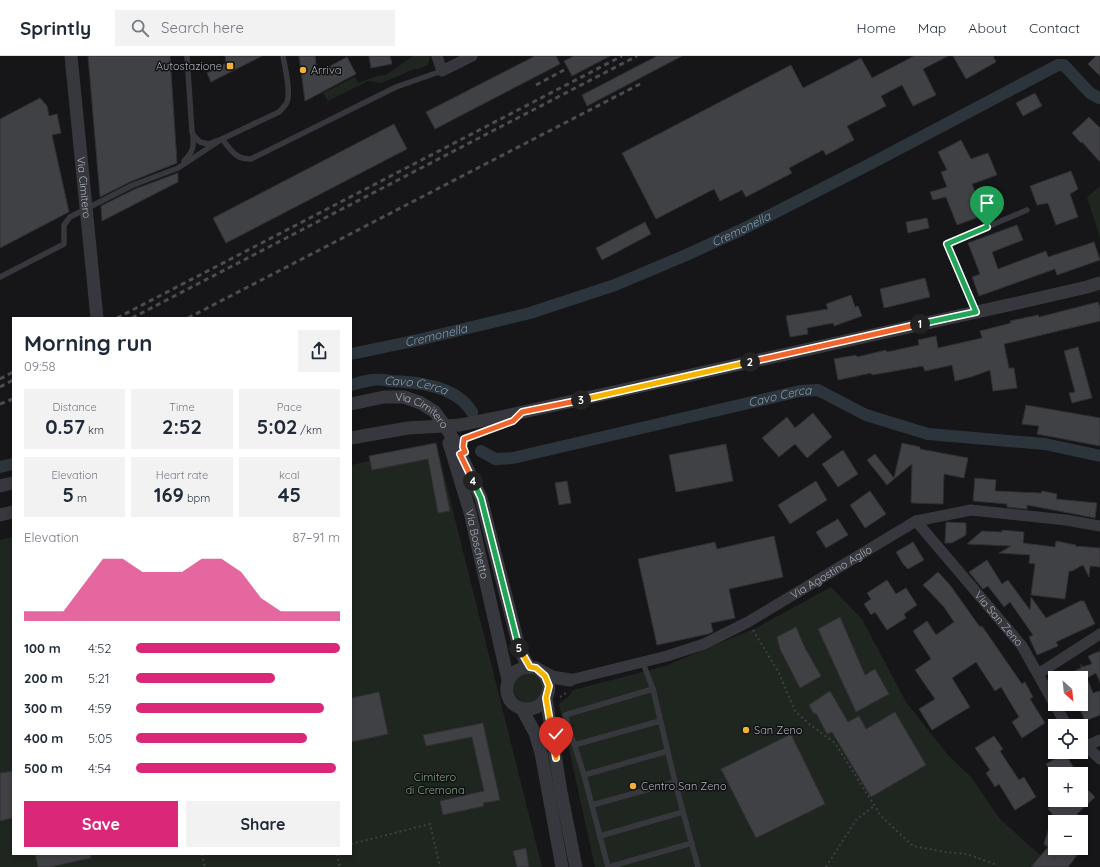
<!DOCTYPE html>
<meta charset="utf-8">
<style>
body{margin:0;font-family:Quicksand,sans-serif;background:#f2f2f3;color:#1f2937;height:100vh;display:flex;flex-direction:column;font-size:15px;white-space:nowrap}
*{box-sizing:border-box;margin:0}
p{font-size:13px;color:#747a83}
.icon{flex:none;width:22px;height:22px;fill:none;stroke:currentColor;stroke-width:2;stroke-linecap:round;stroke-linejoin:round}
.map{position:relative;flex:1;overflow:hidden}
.sheet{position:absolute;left:12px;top:261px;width:340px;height:538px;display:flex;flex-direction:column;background:#fff;border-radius:0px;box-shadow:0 2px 6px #0003}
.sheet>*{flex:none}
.needle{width:26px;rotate:153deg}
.fabs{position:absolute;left:1048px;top:615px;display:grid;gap:8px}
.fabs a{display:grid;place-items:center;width:40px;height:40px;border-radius:0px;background:#fff;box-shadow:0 2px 6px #0003;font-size:20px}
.pin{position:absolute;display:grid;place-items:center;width:34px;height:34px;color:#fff;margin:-41px -17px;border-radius:50% 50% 50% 0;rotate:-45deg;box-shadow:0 0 4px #0007}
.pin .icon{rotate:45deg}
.km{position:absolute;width:20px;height:20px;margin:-10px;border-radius:50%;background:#222;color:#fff;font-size:11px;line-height:20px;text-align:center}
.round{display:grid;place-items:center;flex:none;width:42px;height:42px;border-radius:0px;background:#f2f2f3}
.headline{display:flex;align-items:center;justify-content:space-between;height:68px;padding:0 12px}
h1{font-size:22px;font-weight:800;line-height:30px}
.figures{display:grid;grid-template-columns:repeat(3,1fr);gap:6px;height:68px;padding:4px 12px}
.figures div{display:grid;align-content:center;border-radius:0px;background:#f2f2f3;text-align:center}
.figures b{font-size:20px;font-weight:800}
.figures small{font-size:11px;font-weight:400}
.figures p{font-size:11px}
.chart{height:112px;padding:8px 12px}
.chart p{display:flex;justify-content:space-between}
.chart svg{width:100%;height:72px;margin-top:4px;fill:#db2777;opacity:.7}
.action{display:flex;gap:8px;margin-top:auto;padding:8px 12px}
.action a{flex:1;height:46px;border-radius:0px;background:#db2777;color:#fff;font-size:16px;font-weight:800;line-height:46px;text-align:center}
.action a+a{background:#f2f2f3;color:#1f2937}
ul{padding:0 12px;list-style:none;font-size:13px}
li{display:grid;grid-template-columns:64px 48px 1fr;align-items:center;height:30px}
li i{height:10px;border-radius:5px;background:#db2777}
header{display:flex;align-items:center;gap:24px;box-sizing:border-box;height:56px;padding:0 20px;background:#fff;border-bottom:1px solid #e0e1e3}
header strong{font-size:19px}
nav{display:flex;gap:22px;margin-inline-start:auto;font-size:14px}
.search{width:280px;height:36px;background:#f2f2f3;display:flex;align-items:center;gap:10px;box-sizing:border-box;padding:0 14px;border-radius:0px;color:#747a83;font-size:15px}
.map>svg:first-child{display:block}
.green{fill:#1e261f}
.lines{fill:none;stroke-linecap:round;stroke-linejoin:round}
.canal{stroke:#2c353c;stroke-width:12}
.building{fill:#404145;stroke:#303034}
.path{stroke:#3d3f44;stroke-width:2;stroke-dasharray:2 3;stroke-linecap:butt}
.service{stroke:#37383d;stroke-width:5.5}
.minor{stroke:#37383d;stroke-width:11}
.tertiary{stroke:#37383d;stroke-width:13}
.rail{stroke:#4a4c52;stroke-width:3;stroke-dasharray:5 4;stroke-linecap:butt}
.tertiary-bridge{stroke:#37383d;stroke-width:13}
.split-1-casing{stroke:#fff;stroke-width:8}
.split-2-casing{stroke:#fff;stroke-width:8}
.split-3-casing{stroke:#fff;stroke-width:8}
.split-4-casing{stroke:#fff;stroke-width:8}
.split-5-casing{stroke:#fff;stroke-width:8}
.split-6-casing{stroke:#fff;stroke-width:8}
.split-1{stroke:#22a559;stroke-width:5}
.split-2{stroke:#f0652b;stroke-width:5}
.split-3{stroke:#f5b400;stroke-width:5}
.split-4{stroke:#f0652b;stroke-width:5}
.split-5{stroke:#22a559;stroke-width:5}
.split-6{stroke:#f5b400;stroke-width:5}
.poi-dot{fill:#f2b134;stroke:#111113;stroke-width:1.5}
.labels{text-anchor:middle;stroke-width:3;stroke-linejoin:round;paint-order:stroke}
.poi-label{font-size:11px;fill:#a8adb8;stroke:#111113;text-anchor:start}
.street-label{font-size:11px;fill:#a8adb8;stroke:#111113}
.park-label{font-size:11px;fill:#7fa381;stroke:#111113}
.water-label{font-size:12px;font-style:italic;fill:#7f9bb3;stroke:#111113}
</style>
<header>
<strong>Sprintly</strong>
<div class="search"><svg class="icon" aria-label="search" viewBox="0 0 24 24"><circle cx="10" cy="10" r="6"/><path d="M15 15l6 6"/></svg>Search here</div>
<nav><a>Home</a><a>Map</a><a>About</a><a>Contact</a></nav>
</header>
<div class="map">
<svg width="1100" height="811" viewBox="0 0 1100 811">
<rect width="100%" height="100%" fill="#161618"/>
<g class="green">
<path d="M413,0h17l-2,9 -10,4h-4l-13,6 -20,8 -13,-2 -40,20 -5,-8 32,-16 3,6 19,-7 9,-1z"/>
<path d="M1100,130v52l-13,-41z"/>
<path d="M437,391l105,420h-542v-327l13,-3v317h338v-389z"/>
<path d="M831,531l31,32 44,83 42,53 23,22 29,42 40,36 17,12h-462l-36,-163 9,-7 5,-7 92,-24 91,-38z"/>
<circle cx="528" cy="632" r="15"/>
</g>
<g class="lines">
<g class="canal">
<path id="s1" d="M351,298l67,-14 112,-27 85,-28 69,-29 57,-26 131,-67 186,-98h6l26,28 9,5"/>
<path id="s2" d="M351,329c7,-2 14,-4 21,-5 6,-1 13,0 19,1 28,1 65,5 81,31"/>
<path id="s3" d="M481,395l14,8 18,-1 287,-67 18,-1 48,25 62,19 117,10 55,12"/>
<path d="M0,411l13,-3"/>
</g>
</g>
<g class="building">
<path d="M88,0h82l7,107 -45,18 -32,16z"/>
<path d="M225,0h37l-51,26 -4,-9 19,-10z"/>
<path d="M299,0h16l2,17 30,-16 9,17 -51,27z"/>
<path d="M369,0h21l2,8 -21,4z"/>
<path d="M535,0h21l4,8 -125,65 -9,-17z"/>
<path d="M574,0h36l-38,20 -8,-15z"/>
<path d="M657,0h25l-95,50 -5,-11z"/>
<path d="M914,0h34l-25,13 13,26 -23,11 -11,-21 -21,11 5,10 -39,20 7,14 -28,15 -3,-5 -34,18 3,5 -46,24 -4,-7 -22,11 -6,-12 -58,30 -34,-66 169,-88 12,23 58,-30 11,20z"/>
<path d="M953,0h40l3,6 -30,17z"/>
<path d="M1096,0h4v20l-12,-12z"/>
<path d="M1035,37l7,13 -19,10 -7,-13z"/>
<path d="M40,42l7,8 2,10 8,-2 4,19 -9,2 17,77 -69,36v-129z"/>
<path d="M1089,61l11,11v34l-18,-20 -1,1 -9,-10z"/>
<path d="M394,68l13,25 -181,94 -13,-25z"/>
<path d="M961,84l10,19 17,-6 9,22 -25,9 12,31 -27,10 -11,-28 -13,3 -3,-8 17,-5 -6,-15 6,-2 -9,-18z"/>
<path d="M1071,115l7,18 -8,5 8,23 -22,8 -8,-22 -11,2 -7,-19z"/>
<path d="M178,117v9l-76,39 -1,-15 34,-17z"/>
<path d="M927,162l2,10 -21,5 -2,-11z"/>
<path d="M645,166l6,12 -49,26 -6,-12z"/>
<path d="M1017,169l6,15 -31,12 6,17 48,-18 2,6 46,-15 6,18 -43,15 -2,-6 -76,27 -7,-19 8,-3 -12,-31z"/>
<path d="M925,222l5,19 -46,11 -4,-19z"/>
<path d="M851,239l4,12 3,-1 4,10 -28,10 -1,-3 -26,5 1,6 -18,3 -4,-21 42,-7 -2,-5z"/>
<path d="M1098,246l2,6v13l-96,23 5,24h5l3,20 -24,3 -3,-21 -19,7 -16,4 -3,-16 -27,6 -2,-5 -51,9 -1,-2 -33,7 -4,-21 22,-4 1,2 29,-7 1,2 32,-7 -1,-5 18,-4 2,12 44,-10 -2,-7 31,-8 -1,-2 28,-6 1,2z"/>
<path d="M1078,291l14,51 -20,5 -3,-10 6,-1 -11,-41z"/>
<path d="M1026,349l74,13v28l-63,-12 2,-8 -17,-2z"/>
<path d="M813,357l19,24 -25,21 -12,-14 -16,13 -17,-19 25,-21 8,11z"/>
<path d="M436,387l14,68 -12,2 -10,-54 -56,11 -3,-14z"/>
<path d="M902,387l18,4v2l48,9 -4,20 -20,-4 -1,30 -32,-1 1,-39 -25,21 -20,-25 8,-6 19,24z"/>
<path d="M726,388l7,37 -57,11 -7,-37z"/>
<path d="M843,394l15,24 -20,13 -16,-23z"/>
<path d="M975,422l21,2 -1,11 46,2 1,-2 15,3 -1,5 41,4 -2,15 -68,-13v4h-2l-18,-2v-3l-34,-3z"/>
<path d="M567,425l4,22 -12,2 -4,-22z"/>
<path d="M816,425l11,19 -37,24 -12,-19z"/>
<path d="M870,435l16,23 -21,14 -15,-23z"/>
<path d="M838,463l10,16 -22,13 -10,-16z"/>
<path d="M946,466l20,1v12l-14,8h-7z"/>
<path d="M1002,474l22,2 -1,11 32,4 1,-6 20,4 -1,1 25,2v19l-10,-1 -1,11 -6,-12 -11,6h-3l-4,28 -34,-4 4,-31 -6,-1 1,-8 -31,-2 12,-7 -44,-2 15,-13 20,1z"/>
<path d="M774,480l9,41 -54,12 6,29 -24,5 2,9 -5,2 -51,11 -19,-86 77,-17 2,7z"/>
<path d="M913,486l11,18 -16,9 -5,-5 -7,-12z"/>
<path d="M987,504l15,24 6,-4 22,30 1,-13 15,21 34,-17h4l11,23 -39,18 2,4 -21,9 -8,-18 4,-2 -23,-33 -6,5 -16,-21 -5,3 -14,-17z"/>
<path d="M938,516l12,13 30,42 2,-1 40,58 3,-2 8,15 -3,2 15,24 -23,15 -10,-16 7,-5 -18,-30 -6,4 -19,-29 -24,16 18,29 -38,23 -13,-21 16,-10 -20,-29 16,-11 -18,-28 14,-10 9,14 18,-13 -10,-15 -21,-22z"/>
<path d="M887,524l9,14 10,-6 11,17 -13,9 2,4 -19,12 -12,-18 -4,3 -7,-11 7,-5 -4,-6z"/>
<path d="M840,561l25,58 10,-6 14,25 -33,18 -38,-83z"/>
<path d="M796,571l9,21 16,28 -21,12 -20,-39 -3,-12z"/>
<path d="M1100,595v31l-4,-9 -9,5 6,15 7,-2v24l-15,6 -7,-17h3v-26h-23l23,-10v-4l1,3 10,-3 -4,-8z"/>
<path d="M830,635l18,31 11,-6 7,13 29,-17 31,53 -55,32 -39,-65 -5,2 -11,-21 -2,1 -5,-9z"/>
<path d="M379,636l9,42 -37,8v-44z"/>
<path d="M483,667l17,77 -17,3 1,3 -41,9 -3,-14 44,-10 -12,-54 -46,9 -3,-11z"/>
<path d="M791,678l34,70 -69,34 -35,-69z"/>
<path d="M994,680l9,13 -3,2 19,29 5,-3 12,20 -21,13 -16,-26 -4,3 -9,-14 4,-3 -15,-22z"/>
<path d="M1065,697l9,15 -11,6h-11l-6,-10z"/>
<path d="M13,715v47l-13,3v-48z"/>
<path d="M1081,727l14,14 -18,17 8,8h-30v26h16l7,6 -10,13h-37l17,-20 -4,-3 9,-29 -5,-6 9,-9h24z"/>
<path d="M526,792l3,19h-12l-4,-16z"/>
<path d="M35,798h56v4l-41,9h-12z"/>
</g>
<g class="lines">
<g class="path">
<path d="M753,574l26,43 16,38 14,13 26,19 46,73 32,30 32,6 22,2 30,11"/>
<path d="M560,641l5,-3 -1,-3"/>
<path d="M351,788l79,-20 10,43"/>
<path d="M202,798l3,13"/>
<path d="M337,798l3,13"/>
<path d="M826,811l30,-47 18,-14"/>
</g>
<g class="service">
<path d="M187,0l5,76 2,4 6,6 8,2 14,-5 57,-27c3,-3 6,-6 8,-10 4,-11 -2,-34 -4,-46"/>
<path d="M222,83c10,12 13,20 29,20l145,-72 46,-16"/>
<path d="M184,105c9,-9 10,-14 9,-26"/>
<path d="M0,221l64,-33v-19l6,-8 63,-32 45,-17 44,-29"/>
<path d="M976,256l-29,-68 80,-34"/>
<path d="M643,607l10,26 22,93 23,85"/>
<path d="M574,689l86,-24"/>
<path d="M584,719l84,-24"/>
<path d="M592,749l83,-23"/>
<path d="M600,780l83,-24"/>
<path d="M608,811l-24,-92 -19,-60 88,-26"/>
<path d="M609,811l83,-24"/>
</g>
<g class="minor">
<path d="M437,0l5,15 30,-15"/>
<path id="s4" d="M916,465l106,125 45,80"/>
<path d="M1038,618l62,-40"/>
<path id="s5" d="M570,624l97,-24 37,-12 44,-22 168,-101 55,-11 95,10 34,6"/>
<path d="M1081,685l19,18"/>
<path d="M1086,690l14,-6"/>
</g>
<g class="tertiary">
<path id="s6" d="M351,348l33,-7h20l17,6 14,9 10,14 10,16 26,56 39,153c3,4 6,13 10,16 2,1 4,0 6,1 6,3 10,8 12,14 2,7 0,14 -5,20 -4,5 -10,7 -16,7 -28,-1 -27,-41 3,-42"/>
<path d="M351,382l57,-10 52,-3 45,-9 517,-114 65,-15 13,-4"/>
<path id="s7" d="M449,387l21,69 38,168"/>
<path d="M0,430l13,-3"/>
<path d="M0,459l13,-3"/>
<path d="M541,615l11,6 18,3"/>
<path d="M546,642l15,94 15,75"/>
<path d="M522,653l13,24 6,20 21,114"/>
</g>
<g class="rail">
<path d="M536,29l28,-15"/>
<path d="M117,262l505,-262"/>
<path d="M132,262l505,-262"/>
<path d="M188,262l452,-234"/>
<path d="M0,323l13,-7"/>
<path d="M0,331l13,-7"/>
<path d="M0,348l13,-5"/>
</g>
<path class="tertiary-bridge" id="s8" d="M71,0l26,262"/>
</g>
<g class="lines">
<defs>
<path id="split-1" d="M920,268l56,-12 -29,-68 40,-17"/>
<path id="split-2" d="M750,306l170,-38"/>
<path id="split-3" d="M581,344l169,-38"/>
<path id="split-4" d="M473,425l-13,-27 5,-2 -2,-5 1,-8 49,-18 9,-9 59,-12"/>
<path id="split-5" d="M473,425l8,17 38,150"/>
<path id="split-6" d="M519,592l11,19 6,1 9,8 4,10 -3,12 10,60"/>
</defs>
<use href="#split-1" class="split-1-casing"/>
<use href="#split-2" class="split-2-casing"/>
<use href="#split-3" class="split-3-casing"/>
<use href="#split-4" class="split-4-casing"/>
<use href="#split-5" class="split-5-casing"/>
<use href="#split-6" class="split-6-casing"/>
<use href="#split-1" class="split-1"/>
<use href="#split-2" class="split-2"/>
<use href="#split-3" class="split-3"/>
<use href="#split-4" class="split-4"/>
<use href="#split-5" class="split-5"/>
<use href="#split-6" class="split-6"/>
</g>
<g class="poi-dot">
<rect x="226" y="6" width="8" height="8" rx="2"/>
<circle cx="303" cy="14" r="4"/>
<circle cx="746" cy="674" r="4"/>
<circle cx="633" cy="730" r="4"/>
</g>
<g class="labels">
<g class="poi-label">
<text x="222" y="14" text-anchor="end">Autostazione</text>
<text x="311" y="18">Arriva</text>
<text x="754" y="678">San Zeno</text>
<text x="641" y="734">Centro San Zeno</text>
</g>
<g class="street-label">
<text dy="4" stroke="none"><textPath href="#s8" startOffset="132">Via Cimitero</textPath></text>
<text dy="4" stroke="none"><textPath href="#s6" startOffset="76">Via Cimitero</textPath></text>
<text dy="4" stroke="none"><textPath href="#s7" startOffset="105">Via Boschetto</textPath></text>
<text dy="4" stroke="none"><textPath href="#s5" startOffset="285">Via Agostino Aglio</textPath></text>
<text dy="4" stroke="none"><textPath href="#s4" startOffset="128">Via San Zeno</textPath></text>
</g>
<g class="park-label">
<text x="435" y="725">Cimitero<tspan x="435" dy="13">di Cremona</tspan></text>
</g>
<g class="water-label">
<text dy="4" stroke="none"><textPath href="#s1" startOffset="411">Cremonella</textPath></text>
<text dy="4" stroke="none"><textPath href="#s1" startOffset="87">Cremonella</textPath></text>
<text dy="4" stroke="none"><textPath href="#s2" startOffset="66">Cavo Cerca</textPath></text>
<text dy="4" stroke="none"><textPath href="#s3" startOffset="308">Cavo Cerca</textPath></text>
</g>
</g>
</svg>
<div class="fabs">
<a><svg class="needle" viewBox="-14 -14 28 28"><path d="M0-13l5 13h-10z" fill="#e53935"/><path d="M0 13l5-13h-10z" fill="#747a83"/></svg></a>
<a><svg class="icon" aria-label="locate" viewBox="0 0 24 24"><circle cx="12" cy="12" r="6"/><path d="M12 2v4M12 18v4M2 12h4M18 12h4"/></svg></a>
<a>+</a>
<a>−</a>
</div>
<div class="pin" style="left:987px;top:171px;background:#1e9e55"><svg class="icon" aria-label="arrive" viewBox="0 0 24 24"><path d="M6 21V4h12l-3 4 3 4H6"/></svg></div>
<div class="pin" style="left:556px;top:702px;background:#d93025"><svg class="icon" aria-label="check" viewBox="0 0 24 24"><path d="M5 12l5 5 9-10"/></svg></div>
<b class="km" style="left:920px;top:268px">1</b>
<b class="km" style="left:750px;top:306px">2</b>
<b class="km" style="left:581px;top:344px">3</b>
<b class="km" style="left:473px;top:425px">4</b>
<b class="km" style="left:519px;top:592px">5</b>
<section class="sheet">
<div class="headline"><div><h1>Morning run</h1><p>09:58</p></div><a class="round"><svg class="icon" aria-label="share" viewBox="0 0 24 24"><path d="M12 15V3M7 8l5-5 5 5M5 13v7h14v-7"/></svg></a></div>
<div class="figures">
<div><p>Distance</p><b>0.57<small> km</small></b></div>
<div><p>Time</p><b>2:52</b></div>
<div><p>Pace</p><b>5:02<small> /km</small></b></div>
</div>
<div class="figures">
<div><p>Elevation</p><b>5<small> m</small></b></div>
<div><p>Heart rate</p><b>169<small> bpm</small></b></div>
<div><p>kcal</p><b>45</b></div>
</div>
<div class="chart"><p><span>Elevation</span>87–91 m</p>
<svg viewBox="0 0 160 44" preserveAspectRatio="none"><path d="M0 44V38L10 38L20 38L30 22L40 6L50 6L60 14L70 14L80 14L90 6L100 6L110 14L120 30L130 38L140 38L150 38L160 38V44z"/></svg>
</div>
<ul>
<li><b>100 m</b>4:52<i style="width:100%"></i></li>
<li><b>200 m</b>5:21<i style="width:68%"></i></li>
<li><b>300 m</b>4:59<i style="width:92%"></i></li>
<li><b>400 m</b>5:05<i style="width:84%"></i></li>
<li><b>500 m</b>4:54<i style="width:98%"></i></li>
</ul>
<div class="action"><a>Save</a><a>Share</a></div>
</section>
</div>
